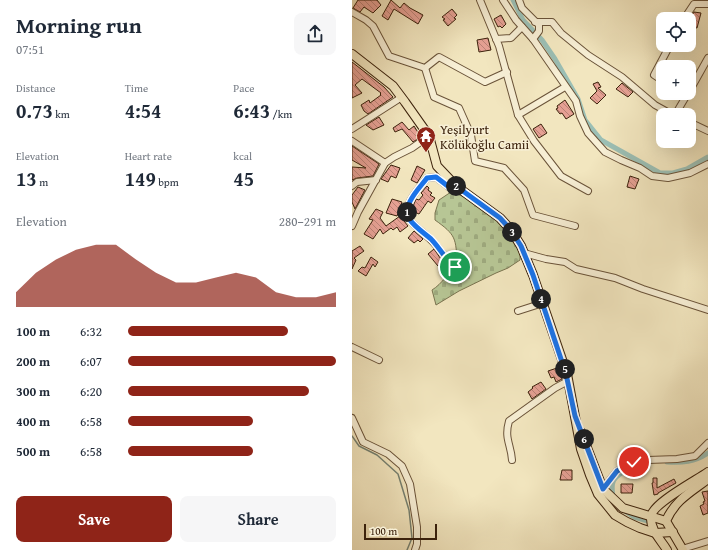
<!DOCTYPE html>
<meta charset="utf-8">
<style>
body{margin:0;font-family:"Gentium Book Plus",serif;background:#f6f6f7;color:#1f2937;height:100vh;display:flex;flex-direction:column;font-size:15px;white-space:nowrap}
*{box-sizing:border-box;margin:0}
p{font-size:13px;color:#747a83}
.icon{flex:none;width:22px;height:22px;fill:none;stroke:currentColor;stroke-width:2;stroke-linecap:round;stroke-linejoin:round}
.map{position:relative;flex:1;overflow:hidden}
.sheet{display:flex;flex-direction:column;background:#fff;width:352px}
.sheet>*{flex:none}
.controls{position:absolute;left:304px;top:12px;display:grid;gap:8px}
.controls a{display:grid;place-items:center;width:40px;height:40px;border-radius:8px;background:#fff;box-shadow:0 4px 16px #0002;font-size:20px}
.scale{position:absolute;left:12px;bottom:10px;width:73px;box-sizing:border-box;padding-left:4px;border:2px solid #3c220c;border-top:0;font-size:11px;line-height:14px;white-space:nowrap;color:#3c220c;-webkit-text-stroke:3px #f7efd5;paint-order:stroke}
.pin{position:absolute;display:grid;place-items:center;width:34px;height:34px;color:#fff;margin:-17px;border:2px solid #fff;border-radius:50%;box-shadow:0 1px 4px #0007}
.km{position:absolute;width:20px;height:20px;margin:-10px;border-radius:50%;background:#222;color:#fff;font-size:11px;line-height:20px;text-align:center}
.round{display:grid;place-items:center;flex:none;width:42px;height:42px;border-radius:8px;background:#f6f6f7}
.overview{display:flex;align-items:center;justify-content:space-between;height:68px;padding:0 16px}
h1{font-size:22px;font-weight:700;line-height:30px}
.figures{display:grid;grid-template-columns:repeat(3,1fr);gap:6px;height:68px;padding:4px 16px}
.figures div{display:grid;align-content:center}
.figures b{font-size:20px;font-weight:700}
.figures small{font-size:11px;font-weight:400}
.figures p{font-size:11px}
.chart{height:112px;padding:8px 16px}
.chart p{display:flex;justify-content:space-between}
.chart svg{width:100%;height:72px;margin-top:4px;fill:#8f2418;opacity:.7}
.primary-button{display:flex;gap:8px;margin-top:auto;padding:8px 16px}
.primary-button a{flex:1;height:46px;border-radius:8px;background:#8f2418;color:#fff;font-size:16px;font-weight:700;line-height:46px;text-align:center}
.primary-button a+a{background:#f6f6f7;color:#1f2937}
ul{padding:0 16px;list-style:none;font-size:13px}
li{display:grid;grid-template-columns:64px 48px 1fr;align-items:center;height:30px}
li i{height:10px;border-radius:5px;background:#8f2418}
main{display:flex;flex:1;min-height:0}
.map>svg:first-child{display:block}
.cemetery{fill:url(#cemetery-stones);stroke:#7a7450}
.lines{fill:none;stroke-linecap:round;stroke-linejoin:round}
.stream{stroke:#758071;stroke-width:1.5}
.canal{stroke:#9bbfb5;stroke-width:5}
.building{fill:url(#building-back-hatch);stroke:#3c220c}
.minor-casing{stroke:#6a5339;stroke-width:8}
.major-casing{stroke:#3c220c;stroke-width:10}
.minor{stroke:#f7efd5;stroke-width:6}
.major{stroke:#f2e6bf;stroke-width:8}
.route-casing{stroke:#fff;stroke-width:8}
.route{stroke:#1a73e8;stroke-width:5}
.labels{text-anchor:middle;stroke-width:3;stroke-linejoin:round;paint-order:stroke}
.poi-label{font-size:13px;fill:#3c220c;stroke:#f7efd5;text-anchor:start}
</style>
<main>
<section class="sheet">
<div class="overview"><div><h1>Morning run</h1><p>07:51</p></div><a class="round"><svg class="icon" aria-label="share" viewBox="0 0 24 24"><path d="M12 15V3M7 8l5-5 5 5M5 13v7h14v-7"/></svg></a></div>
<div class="figures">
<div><p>Distance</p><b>0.73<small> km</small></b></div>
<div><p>Time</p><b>4:54</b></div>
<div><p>Pace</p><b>6:43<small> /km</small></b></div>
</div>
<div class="figures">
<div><p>Elevation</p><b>13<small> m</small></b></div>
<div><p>Heart rate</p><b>149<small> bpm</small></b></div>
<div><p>kcal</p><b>45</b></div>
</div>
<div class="chart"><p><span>Elevation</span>280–291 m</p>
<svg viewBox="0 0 160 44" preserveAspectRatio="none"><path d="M0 44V35L10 23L20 15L30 9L40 6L50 6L60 15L70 23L80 29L90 29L100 26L110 23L120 26L130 35L140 38L150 38L160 35V44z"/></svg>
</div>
<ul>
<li><b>100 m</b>6:32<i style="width:77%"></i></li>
<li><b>200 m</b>6:07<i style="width:100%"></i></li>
<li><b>300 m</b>6:20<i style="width:87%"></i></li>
<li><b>400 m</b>6:58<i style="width:60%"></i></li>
<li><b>500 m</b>6:58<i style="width:60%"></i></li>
</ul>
<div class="primary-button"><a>Save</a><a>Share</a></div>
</section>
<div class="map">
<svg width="356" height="550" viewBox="0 0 356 550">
<defs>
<pattern id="cemetery-stones" width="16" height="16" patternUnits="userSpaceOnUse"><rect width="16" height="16" fill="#b7c695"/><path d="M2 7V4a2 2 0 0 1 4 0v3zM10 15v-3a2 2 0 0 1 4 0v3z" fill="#9eaa7f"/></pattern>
<pattern id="building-back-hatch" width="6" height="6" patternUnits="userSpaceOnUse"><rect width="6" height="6" fill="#e5a093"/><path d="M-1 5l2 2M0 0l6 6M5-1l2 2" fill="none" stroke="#bb8276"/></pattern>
</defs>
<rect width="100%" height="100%" fill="#f2e6bf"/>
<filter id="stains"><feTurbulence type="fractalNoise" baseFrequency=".005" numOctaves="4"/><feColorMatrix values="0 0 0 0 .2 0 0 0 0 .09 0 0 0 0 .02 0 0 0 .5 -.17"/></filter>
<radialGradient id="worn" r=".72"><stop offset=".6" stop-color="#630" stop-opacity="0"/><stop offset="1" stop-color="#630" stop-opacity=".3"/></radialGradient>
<path class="cemetery" d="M99,192c21,4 73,44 69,68l-12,8 -12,5 -37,18 -23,14 -4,-15c10,-6 17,-18 25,-26 -1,-26 -1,-29 -22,-44v-7l4,-13z"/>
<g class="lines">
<path class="stream" d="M0,436l7,10 18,9 21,19 11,36 3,28 -5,12"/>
<g class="canal">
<path d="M161,0l10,20 19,20 13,19 23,40 7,21 16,20 59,33h13l14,-4 21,-12"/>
<path d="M315,462c15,1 28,0 41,-9"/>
<path d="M261,499c0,-5 -2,-12 0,-17 3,-9 22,-16 30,-19"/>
<path d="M273,511l9,6 14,4"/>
</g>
</g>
<g class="building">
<path d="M6,0h19l4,5 -8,8 -9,-6 -4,5 -7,-4z"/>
<path d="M39,0l9,8 4,-5 6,5 13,7 -5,9 -24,-15 -6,11 -6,-4z"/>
<path d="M100,9l5,6 -3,3 2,1 -8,7 -5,-6 2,-1 -3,-2z"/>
<path d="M342,12l7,1 -4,15 -8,-2v-6z"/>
<path d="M149,15l5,9 -4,4 -2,-2 -2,1 -4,-8z"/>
<path d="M136,38l3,12 -12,2 -2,-12z"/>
<path d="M0,62l32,25 9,10 -25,17 -4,-3 -3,-6 8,-5 1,3 11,-8 -1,-1 1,-1 -19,-14 -7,6 7,8 -10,5z"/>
<path d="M246,82l3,5 -3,1 8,7 -9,9 -7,-6 7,-7 -4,-7z"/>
<path d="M270,83l11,9 -5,5 -12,-8z"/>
<path d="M213,100l9,14 -8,5 -4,-6 -2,1 -4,-5 2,-1 -1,-2z"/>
<path d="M27,117l5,8 -11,5 -7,-5z"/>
<path d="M50,122l7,8 5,-4 5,8 1,-1 2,3 -9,6 -11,-13 -7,3 -2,-4z"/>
<path d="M189,124l6,9 -8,5 -6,-9z"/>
<path d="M0,146l27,18 -6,12 -16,2 -5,2v-13l14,1 -14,-8z"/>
<path d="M39,165l9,3 -4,10 -5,-2 -3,6 -7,-3z"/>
<path d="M65,166l8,4 -8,13 -6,-3z"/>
<path d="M278,176l9,3 -4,10 -8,-2z"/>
<path d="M75,186l2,2 -1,2 4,3 -2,2 5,3 -4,5 -3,-2 -9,13 -7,-3v-2l4,-10 3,1 4,-5 -2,-2z"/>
<path d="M6,187l7,3 -10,19 -3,-7v-7z"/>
<path d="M40,199l10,3 -5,14 -11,-3z"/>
<path d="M24,209l7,3 -3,6 6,8 14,-10 8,10 -8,6 -3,-5 -4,3 -2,-2 -8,6 -3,-5 -7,10 -9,-5 9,-14 -4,-1z"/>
<path d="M62,231l9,8 -3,3 -2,-2 -4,3 -6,-5z"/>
<path d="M8,246l4,5 -10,7 2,2 -4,9v-18z"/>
<path d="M82,249l9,13 -5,4 -10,-12z"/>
<path d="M19,257l7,5 -3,5 -2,-3 -7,12 -8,-5 4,-4 3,1z"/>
<path d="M205,368l5,11 -6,3 -2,-5 -3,1 -3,-7z"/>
<path d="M189,382l5,7 -14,10 -4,-7 5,-4 -1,-1z"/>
<path d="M210,470h10v10h-12z"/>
<path d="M301,478h4v10l17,-9 2,4 -18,10v1l-4,1 -2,-12h1z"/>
<path d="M269,484h12l-1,9h-11z"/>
<path d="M356,491v22l-5,2 -3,-9 4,-2 -1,-2 2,-1 -3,-9z"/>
</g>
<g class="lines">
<defs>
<g id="minor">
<path d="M128,0l19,46 19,69 16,26 27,35 27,15"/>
<path d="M151,0l13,20 17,19 43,62 4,15 8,17 17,19 16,8 19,8 12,8 16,2 22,-5 18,-9"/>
<path d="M167,0l3,8 17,17v6l-6,8"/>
<path d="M0,12l14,8 7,6 16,30 36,12 14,-11 46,25 22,-10"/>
<path d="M332,19l10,-15h14"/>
<path d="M183,22h17l9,11 27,22 34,22 33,28 18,10"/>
<path d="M144,39l15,-1 11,-11"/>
<path d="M73,68l9,29 25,11 12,27 4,26 29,7 20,22 9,25 42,11"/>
<path d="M311,81l-9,-6 16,-30"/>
<path d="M337,92l19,-34"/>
<path d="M166,115l47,-28"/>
<path d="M323,115l13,-22"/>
<path d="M337,122l19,9"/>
<path d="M0,129l50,-32"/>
<path d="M0,141l33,22"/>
<path d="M0,186l5,-4 19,-2"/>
<path d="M0,226l6,-14 27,-49 9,-6 18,-9 17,-12"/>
<path d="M172,253l22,6 19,3 11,7 39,9 28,11 65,21"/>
<path d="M103,267c-10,-8 -16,-20 -25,-28 -6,-6 -15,-12 -20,-19 -9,-15 9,-31 17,-42l9,-1 13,10 7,-1"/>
<path d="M166,311l25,-8"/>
<path d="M0,347l27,13"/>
<path d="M0,418l11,24 25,12 14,12 8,18 7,43v17l-2,6"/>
<path d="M160,460c-1,-16 -8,-21 -3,-39l46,-33 13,-7"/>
<path d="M250,490l15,-19 17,-9 14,-2 29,-1 18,-3 13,-13"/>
<path d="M330,549l26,-8"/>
</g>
<g id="major">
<path d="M0,54l41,32 12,16 24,34 8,30 19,20 44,32 11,12 10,16 12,29 34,99 14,75 9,26 8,19 17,21 12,7 13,6 15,5 18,-1"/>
<path d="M229,432l22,57 20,19 43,13"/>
<path d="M315,550c-6,-10 -17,-20 -16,-33 0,-13 46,-37 57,-45"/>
<path d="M331,550l-17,-29c9,-21 25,-29 42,-42"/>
</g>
</defs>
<use href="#minor" class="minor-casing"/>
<use href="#major" class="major-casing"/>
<use href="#minor" class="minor"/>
<use href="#major" class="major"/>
</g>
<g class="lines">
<defs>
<path id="route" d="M103,267c-10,-8 -16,-20 -24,-28 -7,-6 -16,-12 -21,-19 -9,-15 9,-31 17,-42l9,-1 13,10 7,-1 44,32 11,12 10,16 12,29 33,99 9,42 28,73 14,-18 17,-9"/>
</defs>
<use href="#route" class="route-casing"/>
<use href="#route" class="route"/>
</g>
<defs>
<symbol id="temple-pin" viewBox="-11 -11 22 30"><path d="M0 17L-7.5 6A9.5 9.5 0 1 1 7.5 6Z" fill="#8f2418" stroke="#f7efd5"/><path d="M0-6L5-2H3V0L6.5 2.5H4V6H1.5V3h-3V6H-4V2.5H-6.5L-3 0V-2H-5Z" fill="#fff"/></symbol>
</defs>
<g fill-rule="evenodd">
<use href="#temple-pin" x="63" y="125" width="22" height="30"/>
</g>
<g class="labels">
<g class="poi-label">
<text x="88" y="134">Yeşilyurt<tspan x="88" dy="15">Kölükoğlu Camii</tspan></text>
</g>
</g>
<rect width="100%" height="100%" filter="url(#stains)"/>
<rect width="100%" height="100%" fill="url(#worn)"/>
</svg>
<div class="controls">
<a><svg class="icon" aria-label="locate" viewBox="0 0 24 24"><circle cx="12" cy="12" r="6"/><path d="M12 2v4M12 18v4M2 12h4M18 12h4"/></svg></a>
<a>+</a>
<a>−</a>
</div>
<div class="scale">100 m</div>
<div class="pin" style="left:103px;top:267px;background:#1e9e55"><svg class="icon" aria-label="arrive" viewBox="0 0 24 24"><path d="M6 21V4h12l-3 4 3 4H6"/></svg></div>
<div class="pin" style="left:282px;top:462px;background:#d93025"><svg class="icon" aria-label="check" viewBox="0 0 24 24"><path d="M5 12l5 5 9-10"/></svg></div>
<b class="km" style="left:55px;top:212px">1</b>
<b class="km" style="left:104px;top:186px">2</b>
<b class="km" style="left:160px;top:232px">3</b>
<b class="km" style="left:189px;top:299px">4</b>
<b class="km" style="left:213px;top:369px">5</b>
<b class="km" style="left:232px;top:439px">6</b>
</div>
</main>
